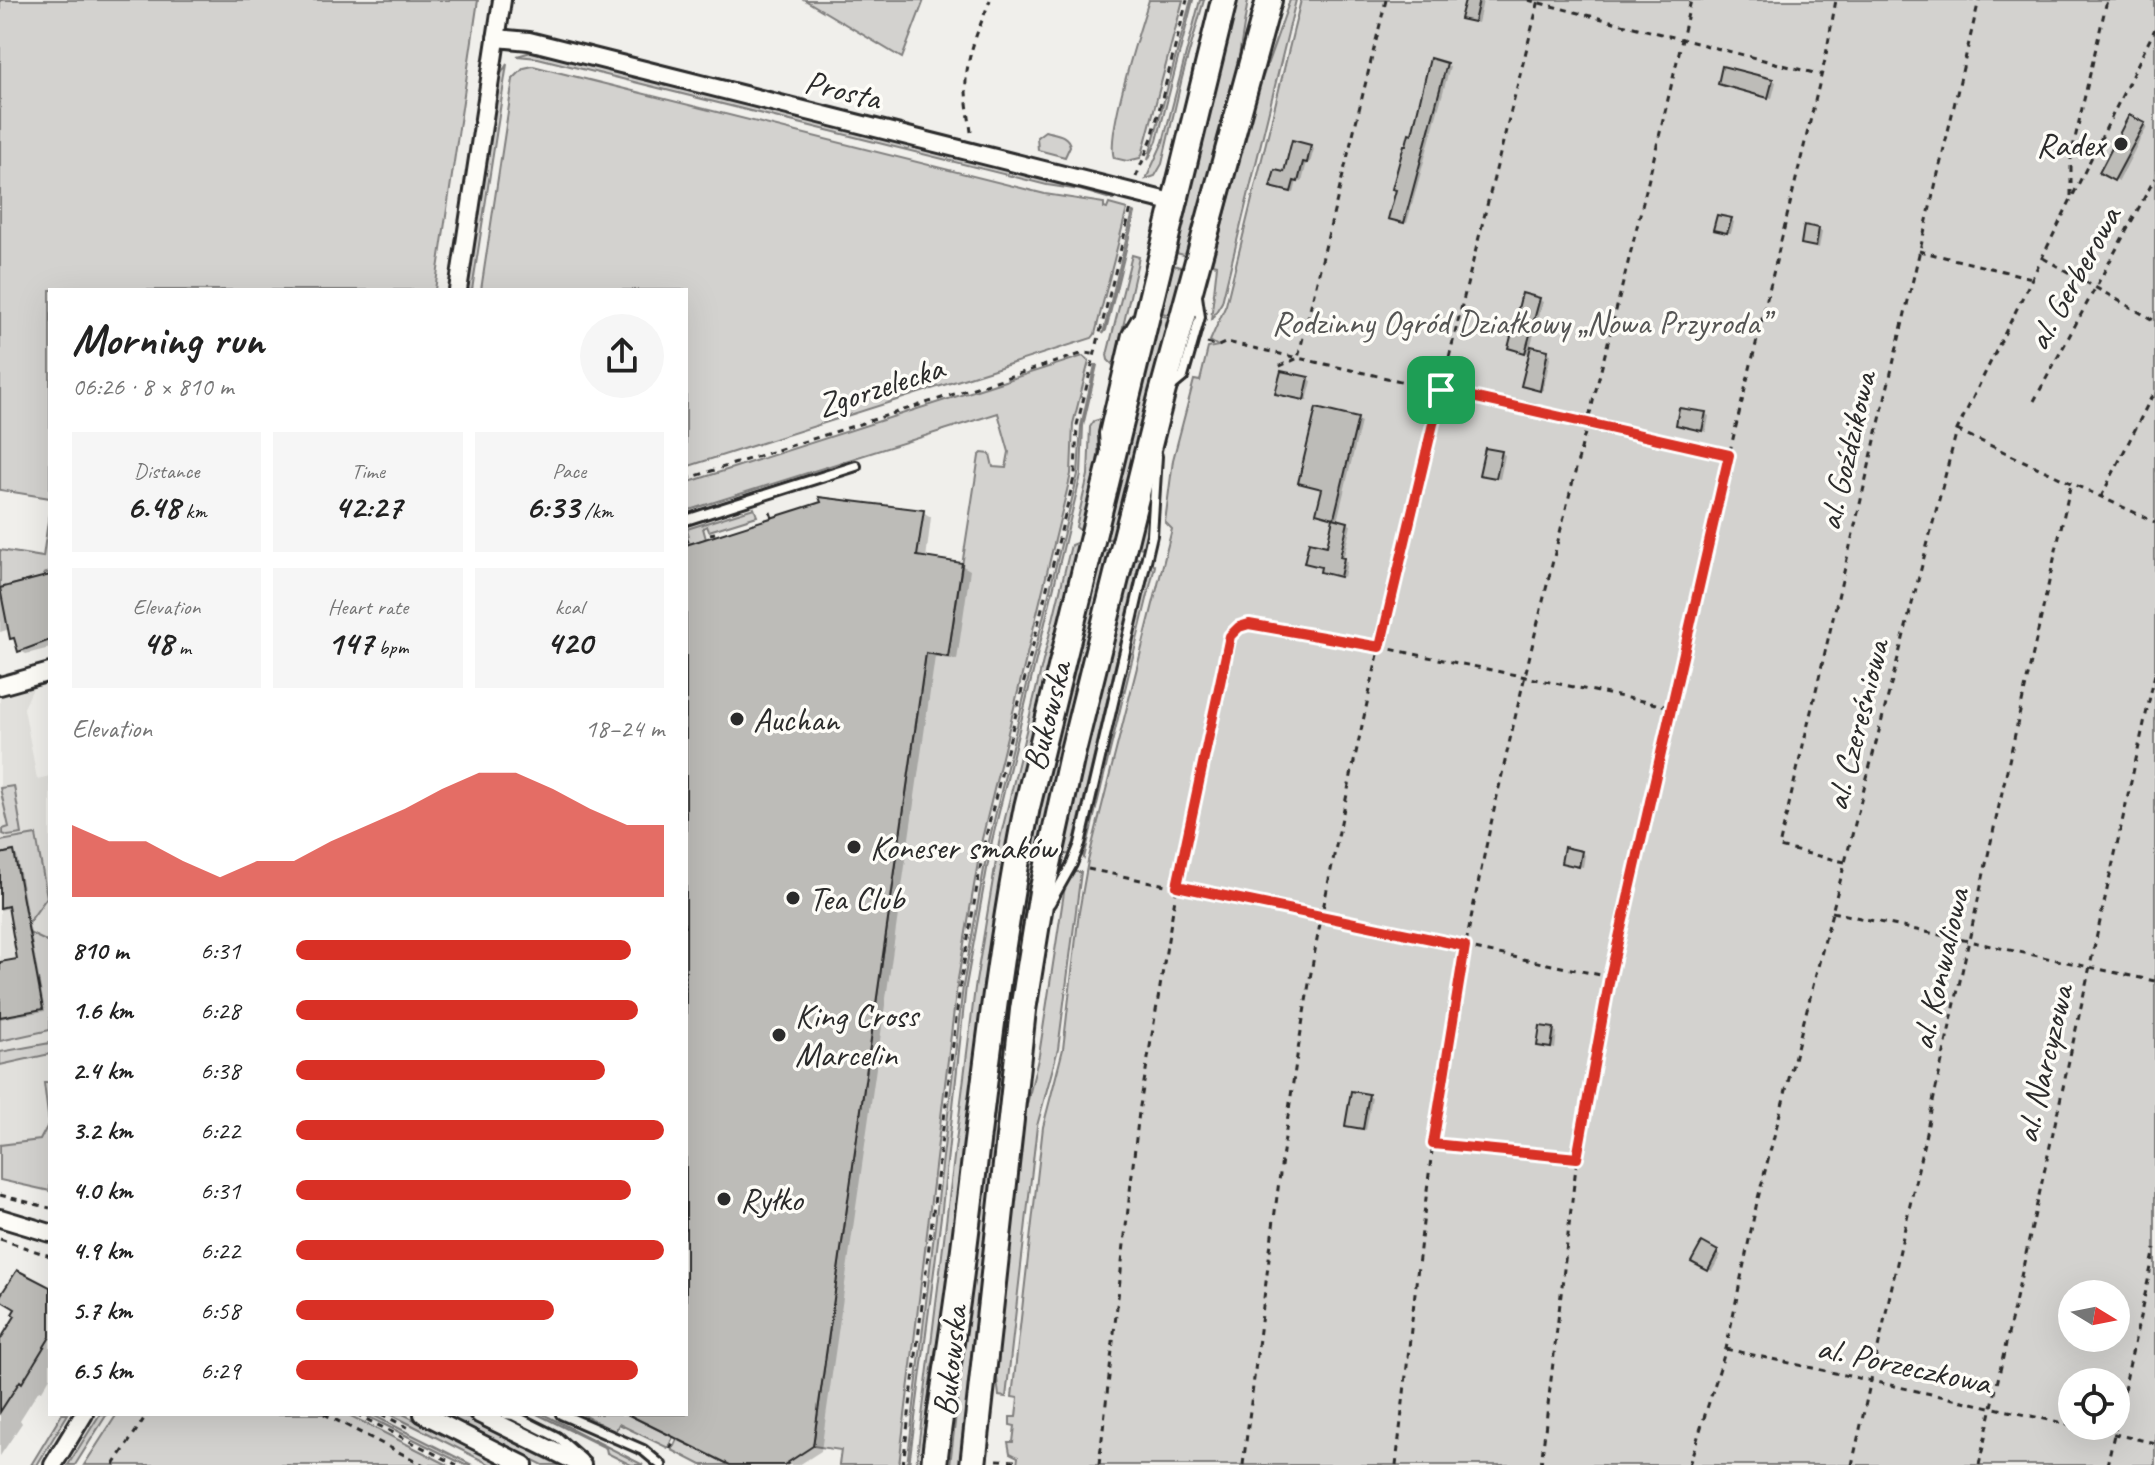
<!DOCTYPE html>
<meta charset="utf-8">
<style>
body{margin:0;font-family:Caveat,sans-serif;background:#f6f6f6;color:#222;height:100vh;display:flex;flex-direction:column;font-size:30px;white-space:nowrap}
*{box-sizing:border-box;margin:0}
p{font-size:26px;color:#767676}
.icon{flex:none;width:44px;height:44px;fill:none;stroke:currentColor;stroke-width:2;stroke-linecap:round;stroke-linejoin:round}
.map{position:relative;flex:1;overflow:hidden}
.sheet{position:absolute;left:48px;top:288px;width:640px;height:1128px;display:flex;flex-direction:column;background:#fff;border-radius:0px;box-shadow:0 8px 32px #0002}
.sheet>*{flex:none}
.needle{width:52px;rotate:100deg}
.buttons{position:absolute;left:2058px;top:1280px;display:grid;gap:16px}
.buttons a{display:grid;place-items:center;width:72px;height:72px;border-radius:50%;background:#fff;box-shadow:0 8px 32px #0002;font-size:40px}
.pin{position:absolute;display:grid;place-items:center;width:68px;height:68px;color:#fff;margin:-34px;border-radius:16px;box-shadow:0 4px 12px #0006}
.round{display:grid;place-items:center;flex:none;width:84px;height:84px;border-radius:42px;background:#f6f6f6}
.summary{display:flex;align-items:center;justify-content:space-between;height:136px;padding:0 24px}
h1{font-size:44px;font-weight:600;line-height:60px}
.stats{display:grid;grid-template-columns:repeat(3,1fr);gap:12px;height:136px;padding:8px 24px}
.stats div{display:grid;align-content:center;border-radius:0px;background:#f6f6f6;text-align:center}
.stats b{font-size:34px;font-weight:600}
.stats small{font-size:22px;font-weight:400}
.stats p{font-size:22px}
.chart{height:224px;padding:16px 24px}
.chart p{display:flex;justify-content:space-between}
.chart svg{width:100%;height:144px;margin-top:8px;fill:#d93025;opacity:.7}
ul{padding:0 24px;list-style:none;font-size:26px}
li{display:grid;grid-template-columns:128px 96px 1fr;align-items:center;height:60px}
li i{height:20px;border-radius:10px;background:#d93025}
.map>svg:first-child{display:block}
.built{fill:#e1e0dc}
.green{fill:#d3d2cf;stroke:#7f7e7d;stroke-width:2;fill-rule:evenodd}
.shadow{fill:#0003}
.building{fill:#bdbcb8;stroke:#2b2b2b;stroke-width:2}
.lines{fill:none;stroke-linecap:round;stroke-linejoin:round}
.service-casing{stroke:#2b2b2b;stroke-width:14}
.minor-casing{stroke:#2b2b2b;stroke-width:22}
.secondary-casing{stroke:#2b2b2b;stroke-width:30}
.path{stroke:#2b2b2b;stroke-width:3;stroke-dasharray:6 6;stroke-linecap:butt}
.service{stroke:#fdfcf7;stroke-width:8}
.minor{stroke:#fdfcf7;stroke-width:16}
.secondary{stroke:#fdfcf7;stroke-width:24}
.route-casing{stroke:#fff;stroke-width:16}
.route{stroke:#d93025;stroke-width:10}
.poi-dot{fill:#2b2b2b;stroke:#fdfcf7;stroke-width:3}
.labels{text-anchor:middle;stroke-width:7;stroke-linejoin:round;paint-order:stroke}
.street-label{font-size:34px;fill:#2b2b2b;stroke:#fdfcf7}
.poi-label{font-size:34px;fill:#2b2b2b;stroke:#fdfcf7;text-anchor:start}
.park-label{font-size:34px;fill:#555554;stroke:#fdfcf7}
</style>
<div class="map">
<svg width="2155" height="1465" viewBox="0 0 2155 1465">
<rect width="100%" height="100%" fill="#f0efeb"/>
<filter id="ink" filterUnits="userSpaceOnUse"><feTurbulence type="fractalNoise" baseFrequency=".0125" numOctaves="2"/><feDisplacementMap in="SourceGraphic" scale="16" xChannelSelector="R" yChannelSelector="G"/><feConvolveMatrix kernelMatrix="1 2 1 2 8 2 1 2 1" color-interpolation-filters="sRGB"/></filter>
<g filter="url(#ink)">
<path class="built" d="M33,688l-9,20 13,71 13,-3v417l-50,-13v-483z"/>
<g class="green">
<path d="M0,0h478l-43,290h-385v208l-50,-8z"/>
<path d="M805,0h119l-22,58z"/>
<path d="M1149,0h34l-41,155 -2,3 -13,3 -13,-3c-8,-23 26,-130 35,-158z"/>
<path d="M1191,0h2l-36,141 -9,19z"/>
<path d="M1200,0h4l-22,78 -20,86 -7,12 -9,3 17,-37z"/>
<path d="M1237,0h11l-11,69 -49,187 -12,-3z"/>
<path d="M1290,0h6l-74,302 -11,18 6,-55 -5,-1 44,-168z"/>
<path d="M1301,0h854v1465h-1138l1,-8 -8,-4 -2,-11h5l2,-16 -5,-1v-8h6l2,-19 -6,-1 31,-270 20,-78 16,-137 9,-51 84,-332 -7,-7 8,-62 21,-80 6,1 8,-33 10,-2 -8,-5 16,-36zM2072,1294h44v44h-44zM2072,1382h44v44h-44z"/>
<path d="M531,52h8l576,144 -1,4 -34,-10 -33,-5 -509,-127 -21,-2z"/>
<path d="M507,64l-35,226h-5l32,-213z"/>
<path d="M533,66l512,128 59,9v5l3,1 2,-5 18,5 -32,125 -3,4 -406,129v-177h-205l32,-211 11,-11z"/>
<path d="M1045,131c11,3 23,3 25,15l-5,11 -27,-7 -1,-13z"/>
<path d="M1133,212l2,1 -29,117 -3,4z"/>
<path d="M1132,255l7,2 -25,109 -6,-6 -1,-5z"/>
<path d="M1173,265l12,3 -14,47 -9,-2z"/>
<path d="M1159,315l14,3 -59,222 -10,-2z"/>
<path d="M1083,356l6,5 -16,63 -2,50 -89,365 -25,146 -58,480h-60l2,-15 -28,-4 113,-793 22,3 31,-200 3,-3 8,1 3,13 13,1 3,-16 -11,-39 -312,98v-28z"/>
<path d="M1095,365h2l-14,61 -2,49 -89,366 -26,145 -24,223 -33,256h-2l56,-479 26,-145 89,-367 3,-48z"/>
<path d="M1101,419l-2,10 -2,47 -14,57 -7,-6 12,-52 2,-48 4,-6z"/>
<path d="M1148,502l2,11 -7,35 -8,-2 10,-42z"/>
<path d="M50,507v65l-6,2 1,3 -45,11v-38l43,7z"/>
<path d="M754,508l3,8 -48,15 -2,-5 -4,2 3,11 -20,6v-8l3,-1 -2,-7z"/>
<path d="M1076,543l5,1 -72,300 -25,144 -33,286 -19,94 -12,97h-4l59,-477 24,-145 72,-298z"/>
<path d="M1101,549l11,3 -56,225 -92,688h-14l61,-515 34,-175z"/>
<path d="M1132,557l8,2 -67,287 -4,8 -7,1z"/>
<path d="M1150,562l5,4 -71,292 -2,-5z"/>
<path d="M14,786l8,48 -14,2 -5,-2v-5l6,-2 -9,-39z"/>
<path d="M36,835l11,62 -20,28 -14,-74 -13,3v-13z"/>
<path d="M1075,872h6l-23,177 -21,77 -31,271 -7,-1 -4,-36 24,-223 20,-82 26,-169 5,-11z"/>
<path d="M29,933l21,10v87l-50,11v-24z"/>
<path d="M50,1043v11l-50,11v-13z"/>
<path d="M44,1083h6v108l-50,-11v-35l40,-5 9,-17z"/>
<path d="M62,1414h6l-31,51h-6z"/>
<path d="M100,1414h7l-32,51h-7z"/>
<path d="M117,1414h230l101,51h-364z"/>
<path d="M363,1414h8l101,51h-7z"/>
<path d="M390,1414h13l101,51h-13z"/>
<path d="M442,1414h19l101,51h-19z"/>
<path d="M537,1414h6l100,51h-12l-24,-12 -1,-5z"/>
<path d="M582,1414h45l46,23 -5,11 -49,-24 -4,8z"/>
<path d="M677,1439l53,26h-29l-29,-15z"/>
</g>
<g class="shadow">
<path d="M1467,0l16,1 -5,22 -12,-3z"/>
<path d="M1446,65l4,2 -43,156 -13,-3 19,-84z"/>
<path d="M1772,80l4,2 -4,16 -49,-13z"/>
<path d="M2130,117l17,9 -28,55 -17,-9z"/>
<path d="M1310,147l4,2 -4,14 -3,-1 -5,20 -5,-1 -3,12 -18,-5z"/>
<path d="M1731,220l3,2 -3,11 -12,-2z"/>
<path d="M1819,230l3,2 -3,16 -16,-5z"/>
<path d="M1539,300l4,2 -13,46 21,6 -8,37 -16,-4 4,-33 -17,-4z"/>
<path d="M1308,379l4,2 -5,20 -26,-6z"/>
<path d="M1705,414l4,2 -3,16 -28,-8z"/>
<path d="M1357,420l4,2 -24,99 14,4 -8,35 4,2 -3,15 -22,-6 14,-53 -14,-4z"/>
<path d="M1501,453l4,2 -5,24 -15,-3z"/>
<path d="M923,512l8,5 -5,42 35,6 9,5 -13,90 -22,-3 -114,794 -22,14h-65l-104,-51h56v-867z"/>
<path d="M50,574v74l-24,6 -7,-4 -9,-21 -10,3v-42l47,-12 -1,-3z"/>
<path d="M1566,850l19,5 -2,12 -16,-3z"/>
<path d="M13,853l4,3 28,155 -45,8v-55l19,-3 -9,-53 -10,2v-54z"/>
<path d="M1542,1028l15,4 -2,17 -16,-4z"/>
<path d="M1368,1096l4,2 -6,32 -15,-3z"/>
<path d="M1703,1245l18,10 -9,16 -18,-10z"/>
<path d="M35,1279l15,9v89l-8,14 -3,-1 -19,30 2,3 -22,33v-111z"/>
</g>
<g class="building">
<path d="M1465,0h14l-5,22 -14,-3z"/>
<path d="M1430,58l17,5 -43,160 -16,-4 8,-29 -4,-1 12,-44h2l3,-12 3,1z"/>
<path d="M1722,66l51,13 -5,19 -50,-14z"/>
<path d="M2129,115l16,8 -31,58 -15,-8z"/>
<path d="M1292,140l19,5 -4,18 -4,-1 -5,20 -4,-1 -3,11 -21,-5 5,-17 9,2z"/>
<path d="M1717,215l15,3 -5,15 -14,-3z"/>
<path d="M1804,225l15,3 -3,19 -15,-3z"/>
<path d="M1522,293l18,5 -15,55 -17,-5z"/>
<path d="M1531,346l17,4 -8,41 -19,-5z"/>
<path d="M1281,371l28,6 -5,23 -29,-6z"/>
<path d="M1316,408l42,10 -24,100 -18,-5 6,-24 -24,-6z"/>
<path d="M1679,408l27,4 -4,19 -26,-6z"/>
<path d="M1485,448l17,3 -6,27 -17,-3z"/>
<path d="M819,497l105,13 -7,46 45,7 -14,94 -22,-4 -113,793 -29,19h-54l-103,-51h59v-869l135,-43z"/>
<path d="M1333,518l15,4 -8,35 4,1 -4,19 -20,-5 1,-5 -17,-4 5,-21 18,4z"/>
<path d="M50,575v65l-32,12 -4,-14 -4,1 -10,-51z"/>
<path d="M1564,847l18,4 -3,16 -18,-4z"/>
<path d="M14,851l29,158 -43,8v-55l17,-3 -9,-53 -8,2v-54z"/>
<path d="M1540,1026l14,2 -3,20 -14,-2z"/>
<path d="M1351,1091l18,3 -6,35 -18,-3z"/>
<path d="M1702,1242l16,9 -10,20 -17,-9z"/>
<path d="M17,1270l33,17v50l-28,46 -2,-2 -20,31v-72l15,-24 -3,-2 3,-5 -15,-9v-4z"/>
</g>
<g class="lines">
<defs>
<g id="service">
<path d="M1171,387l12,-10 17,-60 -3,-21"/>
<path d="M1105,449l-1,-16 23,-99 9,-15"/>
<path d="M686,520l170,-54"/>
<path d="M1050,903l22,-39 8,-20 72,-309 5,-79"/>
<path d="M506,1414l7,1 44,22 25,22"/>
<path d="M561,1414l82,36 18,15"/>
</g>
<g id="minor">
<path d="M496,38l33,3 646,162"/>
<path d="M458,290l44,-290"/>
<path d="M0,686l50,-14"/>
<path d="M0,1218l50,15"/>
<path d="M423,1414l101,51"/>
<path d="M479,1414l103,51"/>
<path d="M53,1465l31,-51"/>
</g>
<g id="secondary">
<path d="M934,1465c7,-65 19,-129 27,-193 20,-156 35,-311 66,-465l197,-807"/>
<path d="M973,1465l50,-455 19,-118 30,-137 89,-358 108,-397"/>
</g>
</defs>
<use href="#service" class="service-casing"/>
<use href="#minor" class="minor-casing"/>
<use href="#secondary" class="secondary-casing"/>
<g class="path">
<path d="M1386,0l-88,358 431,97"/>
<path d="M1528,0l294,75"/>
<path d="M971,132c-2,-17 -6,-35 -5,-52 2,-28 14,-54 24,-80"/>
<path d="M1136,177l16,-39 35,-138"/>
<path d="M2071,196v-40l36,-156"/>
<path d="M1919,251l113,27"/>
<path d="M2043,258l112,63"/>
<path d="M1207,343l11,3 9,-4 71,16 -20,9"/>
<path d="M2034,401l121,-223"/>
<path d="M1957,430l198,92"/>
<path d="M686,479l398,-126 9,1"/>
<path d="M2101,497l54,-107"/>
<path d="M770,512l2,6"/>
<path d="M710,534l5,-1"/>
<path d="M686,537l3,7"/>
<path d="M1845,862l-66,-15 200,-847"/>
<path d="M1088,869l522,108"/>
<path d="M1832,912l323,69"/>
<path d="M1433,1144l144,14"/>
<path d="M0,1195l50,13"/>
<path d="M0,1239l50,17"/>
<path d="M1726,1349l346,76"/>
<path d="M324,1414l100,51"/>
<path d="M356,1414l101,51"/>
<path d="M381,1414l30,15"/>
<path d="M2078,1426l77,17"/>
<path d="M2116,1426l39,-177"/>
<path d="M670,1449l5,-11"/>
<path d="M997,1460l20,1"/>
<path d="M787,1463l1,2"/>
<path d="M114,1465l33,-51"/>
<path d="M903,1465l57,-480 25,-145 90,-366 2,-49 54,-217"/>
<path d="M1099,1465l40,-353 38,-226 53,-250 9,-9 10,-3 131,23 291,60"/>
<path d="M1243,1465c24,-184 43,-369 79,-551 62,-307 140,-610 217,-914"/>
<path d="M1396,1465c20,-174 35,-350 70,-522 63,-317 154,-628 225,-943"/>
<path d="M1541,1465l36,-307 33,-181 119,-522 96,-395 11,-60"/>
<path d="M1689,1465l37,-116 31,-147 200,-772 198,-401"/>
<path d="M1852,1465l219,-982"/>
<path d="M1979,1465l176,-791"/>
<path d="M2107,1465l9,-39"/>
</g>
<use href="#service" class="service"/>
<use href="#minor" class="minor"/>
<use href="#secondary" class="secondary"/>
</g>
</g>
<g class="lines" filter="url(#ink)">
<defs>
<path id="route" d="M1441,390l288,65 -119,522 -33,181 -144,-14 32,-198 -288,-60 53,-250 9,-9 10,-3 131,23z"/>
</defs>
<use href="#route" class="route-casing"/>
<use href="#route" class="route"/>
</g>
<g class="poi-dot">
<circle cx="2121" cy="144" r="8"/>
<circle cx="737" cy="719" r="8"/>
<circle cx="854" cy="847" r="8"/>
<circle cx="793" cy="898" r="8"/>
<circle cx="779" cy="1035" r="8"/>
<circle cx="724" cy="1199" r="8"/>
</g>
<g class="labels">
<g class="street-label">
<text transform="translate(843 89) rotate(14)" y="12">Prosta</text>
<text transform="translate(2073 278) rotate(-61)" y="12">al. Gerberowa</text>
<text transform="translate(880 386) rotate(-18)" y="12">Zgorzelecka</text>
<text transform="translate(1846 451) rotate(-77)" y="12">al. Goździkowa</text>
<text transform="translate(1046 716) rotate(-76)" y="12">Bukowska</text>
<text transform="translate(1856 725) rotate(-76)" y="12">al. Czereśniowa</text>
<text transform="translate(1939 969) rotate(-77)" y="12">al. Konwaliowa</text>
<text transform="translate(2043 1064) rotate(-77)" y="12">al. Narcyzowa</text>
<text transform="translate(949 1361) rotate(-84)" y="12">Bukowska</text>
<text transform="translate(1904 1364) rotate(12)" y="12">al. Porzeczkowa</text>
</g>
<g class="poi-label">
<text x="2105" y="156" text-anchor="end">Radex</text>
<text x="753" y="731">Auchan</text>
<text x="870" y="859">Koneser smaków</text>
<text x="809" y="910">Tea Club</text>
<text x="795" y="1027">King Cross<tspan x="795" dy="39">Marcelin</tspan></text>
<text x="740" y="1211">Ryłko</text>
</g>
<g class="park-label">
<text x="1520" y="334">Rodzinny Ogród Działkowy „Nowa Przyroda”</text>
</g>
</g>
</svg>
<div class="buttons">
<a><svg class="needle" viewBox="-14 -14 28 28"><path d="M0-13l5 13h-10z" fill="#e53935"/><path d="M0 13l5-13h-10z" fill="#767676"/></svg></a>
<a><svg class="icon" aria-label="locate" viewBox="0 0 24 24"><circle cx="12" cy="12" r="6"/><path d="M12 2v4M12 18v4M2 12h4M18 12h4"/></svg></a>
</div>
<div class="pin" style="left:1441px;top:390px;background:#1e9e55"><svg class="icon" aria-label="arrive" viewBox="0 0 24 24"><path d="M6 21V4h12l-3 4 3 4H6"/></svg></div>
<section class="sheet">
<div class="summary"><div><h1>Morning run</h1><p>06:26 · 8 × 810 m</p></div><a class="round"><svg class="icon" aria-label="share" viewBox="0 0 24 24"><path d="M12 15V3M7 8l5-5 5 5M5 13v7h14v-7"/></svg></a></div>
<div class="stats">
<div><p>Distance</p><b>6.48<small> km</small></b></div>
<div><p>Time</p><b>42:27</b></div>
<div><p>Pace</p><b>6:33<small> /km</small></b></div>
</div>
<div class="stats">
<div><p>Elevation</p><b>48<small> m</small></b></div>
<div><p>Heart rate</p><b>147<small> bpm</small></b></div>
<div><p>kcal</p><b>420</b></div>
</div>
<div class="chart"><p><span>Elevation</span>18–24 m</p>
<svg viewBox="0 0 160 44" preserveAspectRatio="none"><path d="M0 44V22L10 27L20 27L30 33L40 38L50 33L60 33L70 27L80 22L90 17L100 11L110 6L120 6L130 11L140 17L150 22L160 22V44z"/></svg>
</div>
<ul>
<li><b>810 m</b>6:31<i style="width:91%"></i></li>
<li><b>1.6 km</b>6:28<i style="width:93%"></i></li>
<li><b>2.4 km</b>6:38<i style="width:84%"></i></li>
<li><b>3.2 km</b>6:22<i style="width:100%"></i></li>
<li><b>4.0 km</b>6:31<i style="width:91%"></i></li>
<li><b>4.9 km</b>6:22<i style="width:100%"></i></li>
<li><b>5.7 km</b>6:58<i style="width:70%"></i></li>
<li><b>6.5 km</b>6:29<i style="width:93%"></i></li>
</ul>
</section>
</div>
